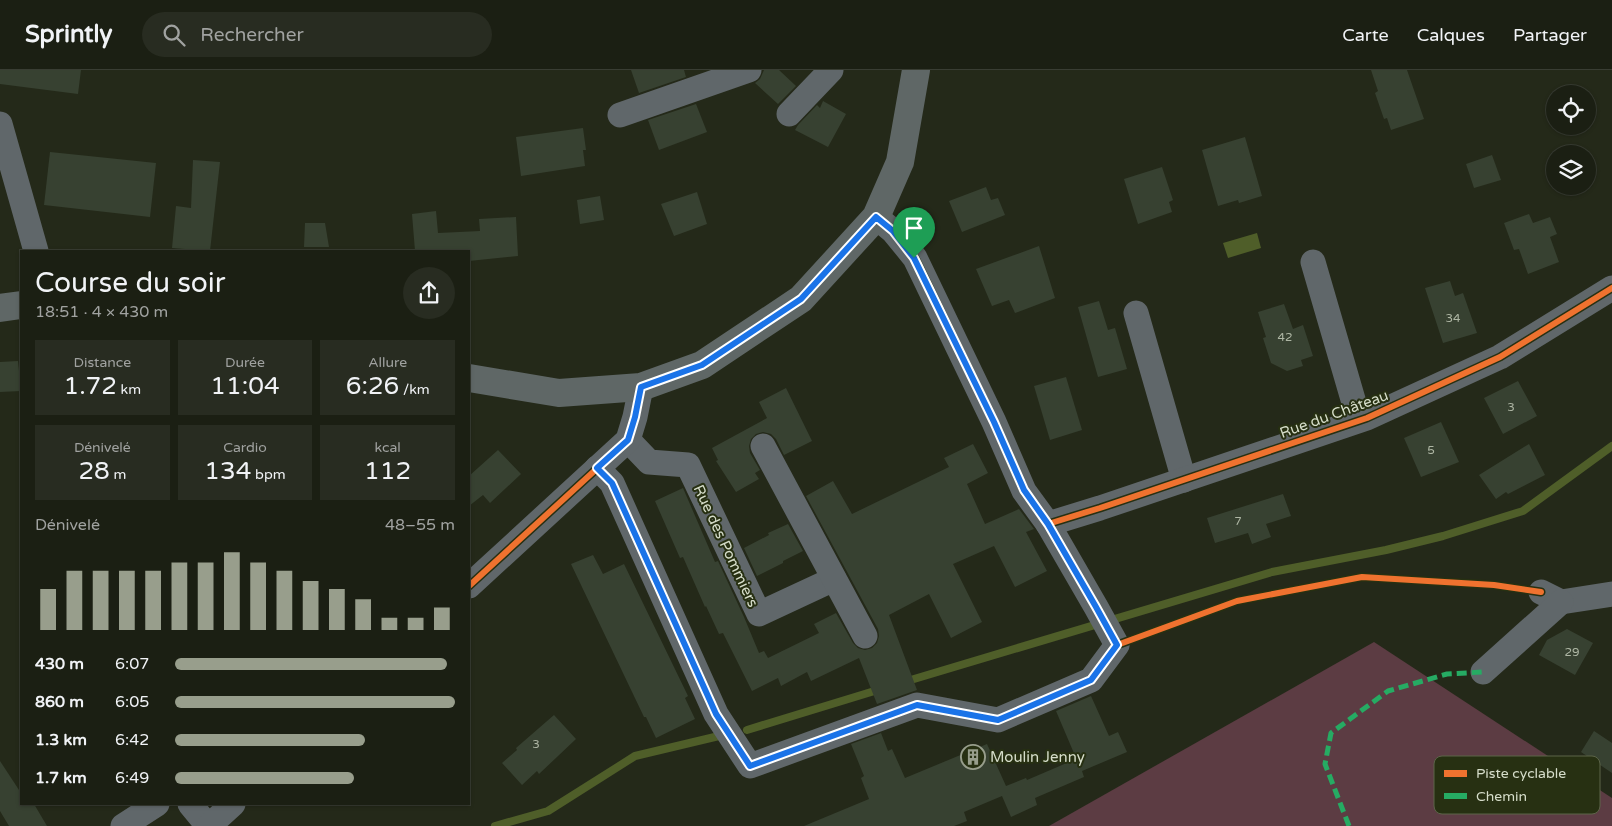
<!DOCTYPE html>
<html lang="fr">
<meta charset="utf-8">
<style>
body{margin:0;font-family:"Varela Round",sans-serif;background:#282c21;color:#f1f3f6;height:100vh;display:flex;flex-direction:column;font-size:19px;white-space:nowrap}
*{box-sizing:border-box;margin:0}
p{font-size:16px;color:#a0a2a0}
.icon{flex:none;width:28px;height:28px;fill:none;stroke:currentColor;stroke-width:2;stroke-linecap:round;stroke-linejoin:round}
.map{position:relative;flex:1;overflow:hidden}
.panel{position:absolute;left:20px;top:180px;width:450px;height:555px;display:flex;flex-direction:column;background:#1b1f13;border-radius:0px;box-shadow:0 1px 4px #0004,0 0 0 1px #393d33}
.panel>*{flex:none}
.controls{position:absolute;left:1546px;top:15px;display:grid;gap:10px}
.controls a{display:grid;place-items:center;width:50px;height:50px;border-radius:50%;background:#1b1f13;box-shadow:0 1px 4px #0004,0 0 0 1px #393d33;font-size:25px}
.pin{position:absolute;display:grid;place-items:center;width:42px;height:42px;color:#fff;margin:-51px -21px;border-radius:50% 50% 50% 0;rotate:-45deg;box-shadow:0 0 5px #0007}
.pin .icon{rotate:45deg}
.round{display:grid;place-items:center;flex:none;width:52px;height:52px;border-radius:26px;background:#282c21}
.head{display:flex;align-items:center;justify-content:space-between;height:85px;padding:0 15px}
h1{font-size:28px;font-weight:600;line-height:38px}
.metrics{display:grid;grid-template-columns:repeat(3,1fr);gap:8px;height:85px;padding:5px 15px}
.metrics div{display:grid;align-content:center;border-radius:0px;background:#282c21;text-align:center}
.metrics b{font-size:25px;font-weight:600}
.metrics small{font-size:14px;font-weight:400}
.metrics p{font-size:14px}
.chart{height:140px;padding:10px 15px}
.chart p{display:flex;justify-content:space-between}
.chart svg{width:100%;height:90px;margin-top:5px;stroke:#989e8c;stroke-width:6}
ul{padding:0 15px;list-style:none;font-size:16px}
li{display:grid;grid-template-columns:80px 60px 1fr;align-items:center;height:38px}
li i{height:12px;border-radius:6px;background:#989e8c}
header{display:flex;align-items:center;gap:30px;box-sizing:border-box;height:70px;padding:0 25px;background:#1b1f13;border-bottom:1px solid #393d33}
header strong{font-size:24px}
nav{display:flex;gap:28px;margin-inline-start:auto;font-size:18px}
.search{width:350px;height:45px;background:#282c21;display:flex;align-items:center;gap:12px;box-sizing:border-box;padding:0 18px;border-radius:28px;color:#a0a2a0;font-size:19px}
.map>svg:first-child{display:block}
.green{fill:#5c3c43}
.water{fill:#4f5e29}
.lines{fill:none;stroke-linecap:round;stroke-linejoin:round}
.stream{stroke:#4f5e29;stroke-width:8}
.building{fill:#374131}
.minor{stroke:#60676a;stroke-width:25}
.major{stroke:#5f6766;stroke-width:28}
.quiet{stroke:#26ab63;stroke-width:5;stroke-dasharray:10 5;stroke-linecap:butt}
.cycleway-casing{stroke:#273012;stroke-width:9}
.cycleway{stroke:#ef722f;stroke-width:6}
.route-casing{stroke:#fff;stroke-width:10}
.route{stroke:#1a73e8;stroke-width:6}
.labels{text-anchor:middle;stroke-width:4;stroke-linejoin:round;paint-order:stroke}
.number-label{font-size:12px;fill:#aeb6a4}
.street-label{font-size:15px;fill:#d6ddca;stroke:#273012}
.poi-label{font-size:15px;fill:#d6ddca;stroke:#273012;text-anchor:start}
.key{fill:#273012;stroke:#5c6449;stroke-width:1}
.key-label{font-size:14px;fill:#d6ddca}
</style>
<header>
<strong>Sprintly</strong>
<div class="search"><svg class="icon" aria-label="search" viewBox="0 0 24 24"><circle cx="10" cy="10" r="6"/><path d="M15 15l6 6"/></svg>Rechercher</div>
<nav><a>Carte</a><a>Calques</a><a>Partager</a></nav>
</header>
<div class="map">
<svg width="1612" height="756" viewBox="0 0 1612 756">
<rect width="100%" height="100%" fill="#242919"/>
<path class="green" d="M1374,572l238,156v28h-563z"/>
<path class="water" d="M1257,163l4,15 -33,10 -5,-15z"/>
<g class="lines">
<g class="stream">
<path d="M904,612l368,-110 114,-22 57,-14 80,-25 89,-65"/>
<path d="M747,660l134,-41"/>
<path d="M495,756l53,-15 87,-55 84,-20"/>
</g>
</g>
<g class="building">
<path d="M0,0h81l-3,24 -78,-10z"/>
<path d="M631,0h53l2,7 -47,16z"/>
<path d="M764,0h15l17,16 -18,18 -23,-21 5,-4z"/>
<path d="M1371,0h36l17,49 -33,11 -4,-12 -3,1 -9,-26 3,-2z"/>
<path d="M823,31l23,13 -18,33 -33,-17 3,-5 19,-20 3,3z"/>
<path d="M696,34l11,28 -48,18 -11,-30z"/>
<path d="M583,58l3,22h-3l2,16 -64,10 -5,-39z"/>
<path d="M1245,67l17,59 -23,7 -1,-3 -20,6 -16,-56z"/>
<path d="M50,82l106,11 -6,54 -106,-12z"/>
<path d="M1492,85l9,25 -27,8 -8,-24z"/>
<path d="M193,90l27,2 -10,89 -38,-3 4,-42 15,2z"/>
<path d="M1162,97l11,33 -4,2 3,10 -34,12 -14,-45z"/>
<path d="M986,117l5,13 7,-2 7,17 -43,17 -13,-31z"/>
<path d="M697,122l10,32 -33,12 -13,-32z"/>
<path d="M600,126l4,24 -24,4 -3,-24z"/>
<path d="M436,141l2,22 42,-2 -1,-12 37,-2 2,39 -49,5v-10h-54l-3,-37z"/>
<path d="M1529,144l4,9 17,-6 7,17 -7,3 9,25 -31,12 -9,-25 -5,1 -10,-27z"/>
<path d="M305,153h20l4,24h-25z"/>
<path d="M1039,176l16,52 -40,15 -6,-13 -17,6 -16,-37z"/>
<path d="M1450,211l5,15 8,-3 14,40 -34,10 -18,-55z"/>
<path d="M1099,231l9,29 7,-2 12,41 -29,8 -20,-70z"/>
<path d="M1284,234l9,25 10,-4 10,31 -12,4 2,6 -16,5 -16,-8 -8,-25 3,-1 -8,-25z"/>
<path d="M18,291l3,30 -21,1v-30z"/>
<path d="M1066,307l16,53 -32,10 -16,-54z"/>
<path d="M1518,311l19,35 -34,18 -19,-36z"/>
<path d="M786,318l26,53 -28,14 -8,-16 -5,-5 -8,-2 -7,2 -5,5 -2,7 1,7 10,17 -5,3 4,6 -23,13 -20,-31 2,-1 -6,-12 55,-30 -8,-16z"/>
<path d="M1441,352l18,40 -38,15 -17,-39z"/>
<path d="M973,374l15,29 -21,11 18,40 34,-15 15,20 -8,3 21,39 -32,16 -21,-41 -41,18 29,58 -31,16 -22,-44 -40,21 28,75 -40,14 -18,-46 -48,23 -4,-9 -26,14 -3,-8 -26,13 -29,-58 -4,1 -13,-28 -1,1 -22,-50 -3,1 -25,-57 28,-13 32,74 3,-1 26,56 15,36 5,-2 4,7 51,-25 -5,-9 22,-11 17,30 5,5 7,2 7,-2 5,-5 2,-7 -1,-7 -72,-133 27,-15 19,33 97,-47 -5,-9z"/>
<path d="M1529,374l16,31 -37,19 -2,-2 -10,7 -17,-24z"/>
<path d="M498,380l23,24 -31,29 -7,-8 -14,11v-30z"/>
<path d="M1283,424l8,22 -25,8 5,13 -19,7 -4,-11 -33,10 -8,-25z"/>
<path d="M788,454l15,27 -20,10v2l-26,13 -13,-28 25,-13 -1,-2z"/>
<path d="M593,485l10,19 21,-10 64,132 -3,2 10,21 -39,19 -10,-21h-2l-73,-153z"/>
<path d="M1567,559l26,14 -18,32 -36,-20 8,-15z"/>
<path d="M1091,626l18,40 9,-4 9,20 -45,19 2,6 -49,21 2,7 -26,12 -9,-21 -38,16 3,9 -13,5h-150l65,-27 -8,-21 3,-2 -13,-32 30,-11 7,18 4,-2 13,29 82,-34 19,42 20,-8 1,2 49,-21 3,6 -23,-54z"/>
<path d="M554,645l22,24 -37,35 -2,-3 -15,14 -20,-22 15,-13 -1,-2z"/>
<path d="M1594,661l18,12v30l-31,-21z"/>
<path d="M0,691l21,32v11h13l13,22h-38l-9,-15z"/>
</g>
<g class="lines">
<g class="minor">
<path d="M789,44l42,-44"/>
<path d="M620,45l129,-45"/>
<path d="M0,54l36,127"/>
<path d="M1313,192l46,158"/>
<path d="M1136,243l48,167"/>
<path d="M628,370l21,22 39,3 71,149 75,-35"/>
<path d="M763,376l102,190"/>
<path d="M597,398l15,15 104,231 34,52 167,-61 81,15 93,-40 26,-35 -21,-38 -48,-83 -24,-33 -30,-69 -79,-164 -22,-27 -17,-14"/>
<path d="M1048,454l52,-16 267,-90 133,-61 112,-69"/>
<path d="M469,516l159,-146 7,-23 6,-30"/>
<path d="M1541,522l20,10 51,-8"/>
<path d="M1483,602l78,-70"/>
<path d="M190,734l18,22"/>
<path d="M123,756l34,-22"/>
<path d="M209,756l24,-22"/>
</g>
<g class="major">
<path d="M0,238l21,-3"/>
<path d="M469,308l90,15 82,-6 61,-22 99,-66 75,-82 24,-55 16,-92"/>
</g>
<path class="quiet" d="M1349,756l-24,-62 6,-31 57,-42 59,-17 36,-2"/>
<defs>
<g id="cycleway">
<path d="M876,147l17,14 22,27 79,164 30,69 24,33 48,83 21,38 120,-44 125,-24 132,8 47,7"/>
<path d="M1048,454l52,-16 267,-90 133,-61 112,-69"/>
<path d="M469,516l159,-146 7,-23 6,-30"/>
</g>
</defs>
<use href="#cycleway" class="cycleway-casing"/>
<use href="#cycleway" class="cycleway"/>
</g>
<g class="lines">
<defs>
<path id="route" d="M876,147l17,14 21,27 80,164 30,68 24,34 48,83 21,38 -26,35 -93,40 -81,-15 -167,61 -34,-52 -104,-231 -15,-15 31,-28 7,-23 6,-30 61,-22 99,-66z"/>
</defs>
<use href="#route" class="route-casing"/>
<use href="#route" class="route"/>
</g>
<defs>
<symbol id="building-ring" viewBox="-11 -11 22 22"><circle r="9.5" fill="#273012" stroke="#989e8c" stroke-width="1.5"/><path d="M-4-6H4V6H1V3H-1V6H-4ZM-2.5-4.3h1.7v1.8h-1.7ZM.8-4.3h1.7v1.8H.8ZM-2.5-1h1.7V.8h-1.7ZM.8-1h1.7V.8H.8Z" fill="#989e8c"/></symbol>
</defs>
<g fill-rule="evenodd">
<use href="#building-ring" x="959" y="673" width="28" height="28"/>
</g>
<g class="labels">
<g class="number-label">
<text x="1453" y="252">34</text>
<text x="1285" y="271">42</text>
<text x="1511" y="341">3</text>
<text x="1431" y="384">5</text>
<text x="1238" y="455">7</text>
<text x="1572" y="586">29</text>
<text x="536" y="678">3</text>
</g>
<g class="street-label">
<text transform="translate(1334 344) rotate(-20)" y="5">Rue du Château</text>
<text transform="translate(726 476) rotate(65)" y="5">Rue des Pommiers</text>
</g>
<g class="poi-label">
<text x="990" y="692">Moulin Jenny</text>
</g>
</g>
<rect x="1434" y="686" width="166" height="58" rx="8" class="key"/>
<rect x="1444" y="700" width="23" height="7" fill="#ef722f"/>
<rect x="1444" y="723" width="23" height="6" fill="#26ab63"/>
<g class="key-label">
<text x="1476" y="708">Piste cyclable</text>
<text x="1476" y="731">Chemin</text>
</g>
</svg>
<div class="controls">
<a><svg class="icon" aria-label="locate" viewBox="0 0 24 24"><circle cx="12" cy="12" r="6"/><path d="M12 2v4M12 18v4M2 12h4M18 12h4"/></svg></a>
<a><svg class="icon" aria-label="layers" viewBox="0 0 24 24"><path d="M12 4l9 5-9 5-9-5zM3 14l9 5 9-5"/></svg></a>
</div>
<div class="pin" style="left:914px;top:188px;background:#1e9e55"><svg class="icon" aria-label="arrive" viewBox="0 0 24 24"><path d="M6 21V4h12l-3 4 3 4H6"/></svg></div>
<section class="panel">
<div class="head"><div><h1>Course du soir</h1><p>18:51 · 4 × 430 m</p></div><a class="round"><svg class="icon" aria-label="share" viewBox="0 0 24 24"><path d="M12 15V3M7 8l5-5 5 5M5 13v7h14v-7"/></svg></a></div>
<div class="metrics">
<div><p>Distance</p><b>1.72<small> km</small></b></div>
<div><p>Durée</p><b>11:04</b></div>
<div><p>Allure</p><b>6:26<small> /km</small></b></div>
</div>
<div class="metrics">
<div><p>Dénivelé</p><b>28<small> m</small></b></div>
<div><p>Cardio</p><b>134<small> bpm</small></b></div>
<div><p>kcal</p><b>112</b></div>
</div>
<div class="chart"><p><span>Dénivelé</span>48–55 m</p>
<svg viewBox="0 0 160 44" preserveAspectRatio="none"><path d="M5 44V24M15 44V15M25 44V15M35 44V15M45 44V15M55 44V11M65 44V11M75 44V6M85 44V11M95 44V15M105 44V20M115 44V24M125 44V29M135 44V38M145 44V38M155 44V33"/></svg>
</div>
<ul>
<li><b>430 m</b>6:07<i style="width:97%"></i></li>
<li><b>860 m</b>6:05<i style="width:100%"></i></li>
<li><b>1.3 km</b>6:42<i style="width:68%"></i></li>
<li><b>1.7 km</b>6:49<i style="width:64%"></i></li>
</ul>
</section>
</div>
